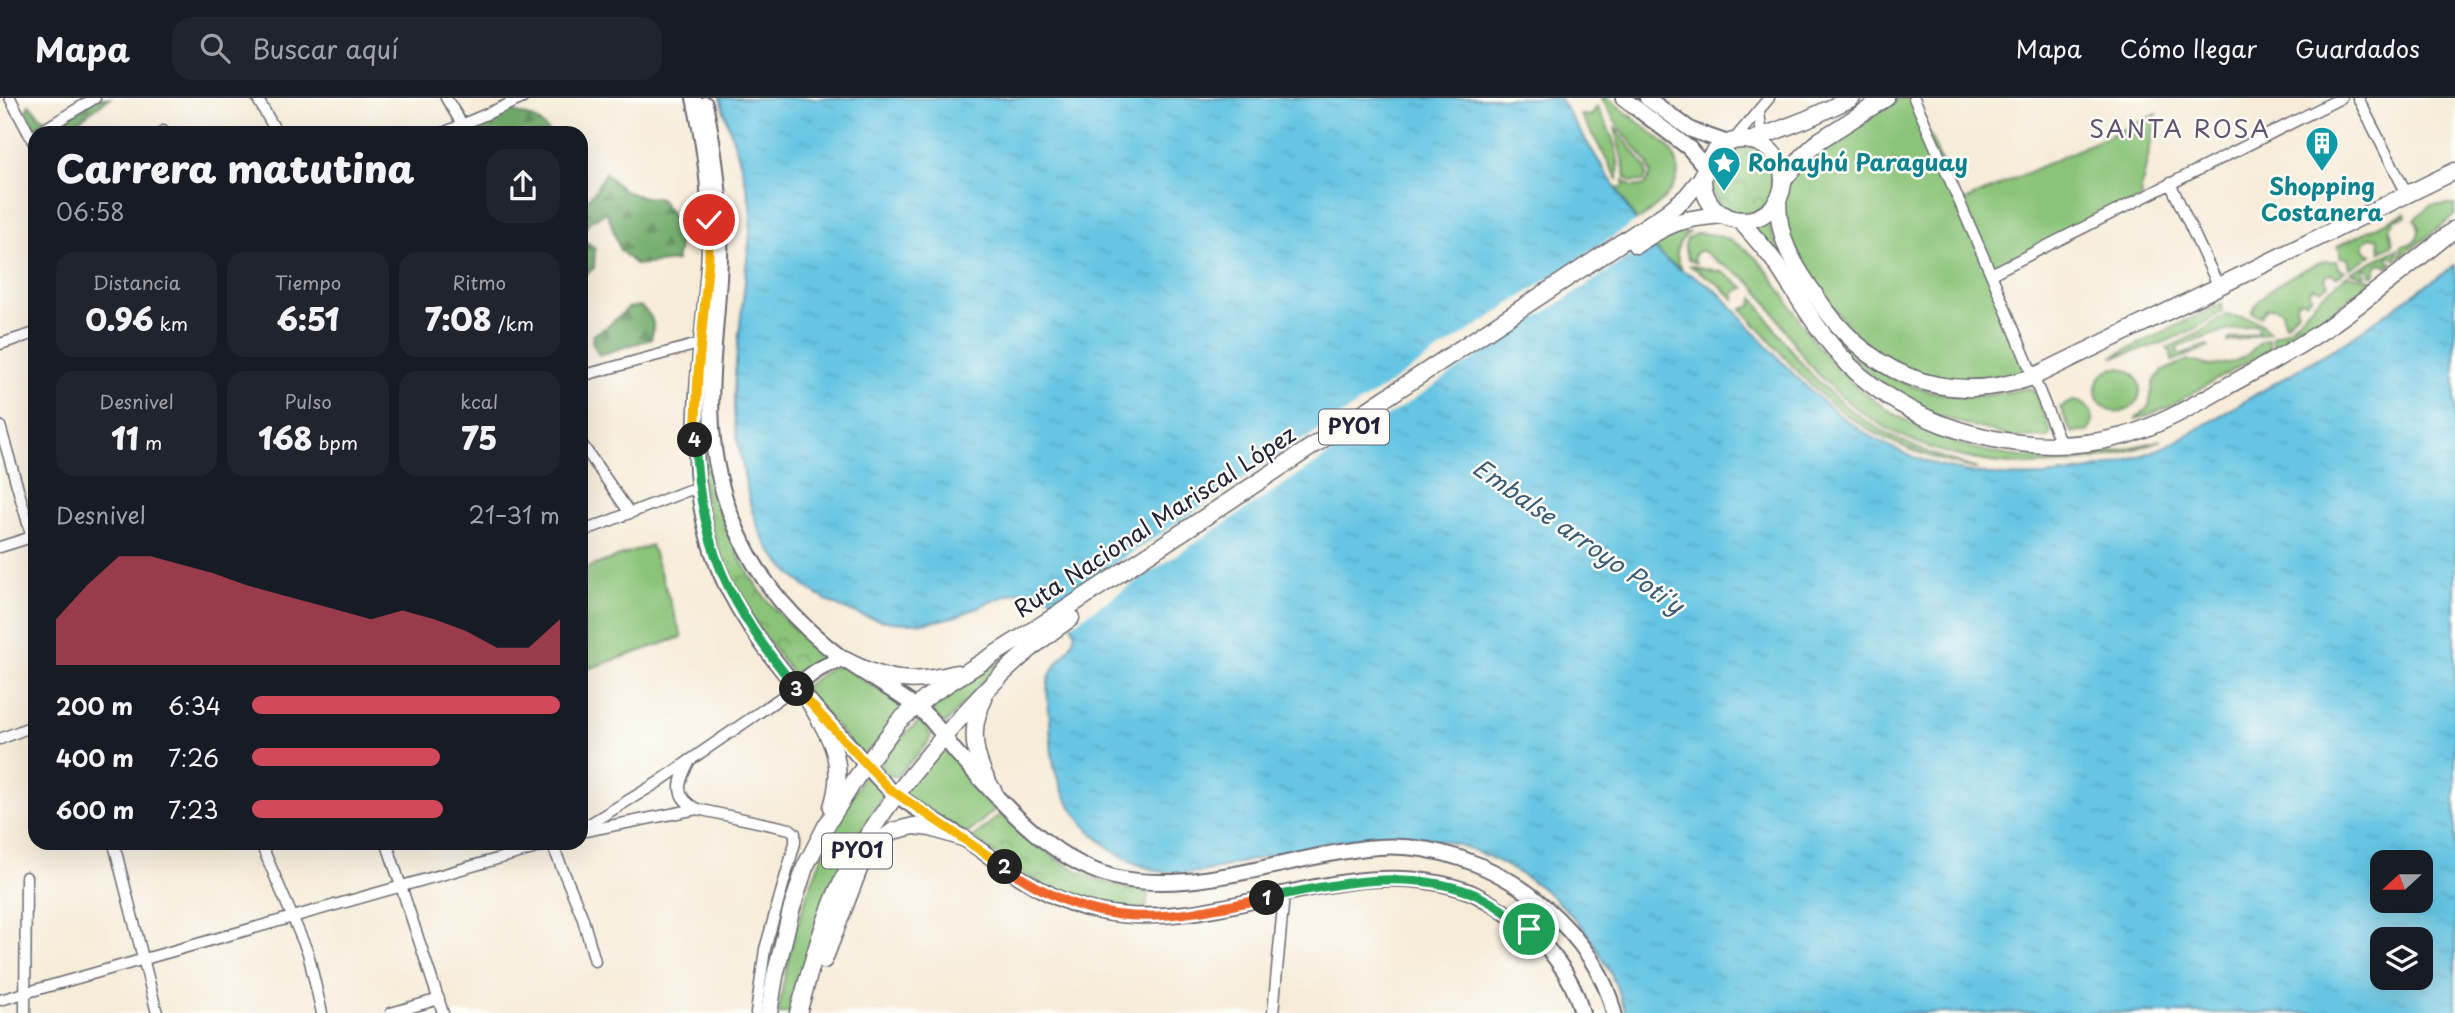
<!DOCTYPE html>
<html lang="es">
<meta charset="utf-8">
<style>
body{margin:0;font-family:"Playpen Sans",sans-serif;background:#20242c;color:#f1f3f6;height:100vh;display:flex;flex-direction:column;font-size:26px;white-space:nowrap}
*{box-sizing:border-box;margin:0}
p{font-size:23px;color:#9ea1a6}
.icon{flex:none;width:38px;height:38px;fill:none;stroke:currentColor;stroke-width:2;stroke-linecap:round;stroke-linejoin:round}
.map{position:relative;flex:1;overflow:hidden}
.drawer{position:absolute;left:28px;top:28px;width:560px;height:724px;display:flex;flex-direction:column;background:#171b24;border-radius:21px;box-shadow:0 7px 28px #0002}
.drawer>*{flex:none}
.needle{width:46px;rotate:249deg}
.fabs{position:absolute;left:2370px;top:752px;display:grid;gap:14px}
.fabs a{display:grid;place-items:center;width:63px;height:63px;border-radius:14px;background:#171b24;box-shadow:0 7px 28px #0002;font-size:35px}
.pin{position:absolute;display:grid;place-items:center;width:60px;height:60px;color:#fff;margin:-30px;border:4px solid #fff;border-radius:50%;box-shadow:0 2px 7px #0007}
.km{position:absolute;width:35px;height:35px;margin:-18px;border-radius:50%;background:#222;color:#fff;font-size:19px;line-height:35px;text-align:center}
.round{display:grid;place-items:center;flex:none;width:74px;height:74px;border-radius:21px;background:#20242c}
.headline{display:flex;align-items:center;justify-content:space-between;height:119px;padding:0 28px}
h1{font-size:38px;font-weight:800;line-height:52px}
.metrics{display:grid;grid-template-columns:repeat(3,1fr);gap:10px;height:119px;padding:7px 28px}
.metrics div{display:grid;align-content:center;border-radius:18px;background:#20242c;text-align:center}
.metrics b{font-size:30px;font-weight:800}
.metrics small{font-size:19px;font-weight:400}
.metrics p{font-size:19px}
.chart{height:196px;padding:14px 28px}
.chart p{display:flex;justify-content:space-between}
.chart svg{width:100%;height:126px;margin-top:7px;fill:#d1495b;opacity:.7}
ul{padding:0 28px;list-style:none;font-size:23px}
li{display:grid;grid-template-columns:112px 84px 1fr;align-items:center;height:52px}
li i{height:18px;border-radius:9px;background:#d1495b}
header{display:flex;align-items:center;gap:42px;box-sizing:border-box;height:98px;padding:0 35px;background:#171b24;border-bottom:2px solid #363941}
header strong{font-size:33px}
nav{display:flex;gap:38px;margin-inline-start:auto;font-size:24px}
.search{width:490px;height:63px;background:#20242c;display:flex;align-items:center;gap:18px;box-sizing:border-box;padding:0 24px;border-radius:21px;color:#9ea1a6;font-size:26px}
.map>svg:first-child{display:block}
.green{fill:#8bc479;stroke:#56735a;stroke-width:2}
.forest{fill:url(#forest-firs);stroke:#496652;stroke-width:2}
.park{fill:url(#park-crowns);stroke:#56735a;stroke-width:2}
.water{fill:url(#water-ripples);stroke:#44748f;stroke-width:2;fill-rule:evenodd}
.pier{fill:#f6ecd9}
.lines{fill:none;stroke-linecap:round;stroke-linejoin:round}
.minor-casing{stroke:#6c6972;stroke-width:13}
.secondary-casing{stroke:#6c6972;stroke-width:18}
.primary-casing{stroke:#6c6972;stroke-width:19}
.trunk-casing{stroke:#6c6972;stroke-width:19}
.minor{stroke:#fff;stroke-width:10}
.secondary{stroke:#fff;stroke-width:14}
.primary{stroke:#fff;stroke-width:16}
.trunk{stroke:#fff;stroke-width:16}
.split-1-casing{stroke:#fff;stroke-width:14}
.split-2-casing{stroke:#fff;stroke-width:14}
.split-3-casing{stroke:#fff;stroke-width:14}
.split-4-casing{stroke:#fff;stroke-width:14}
.split-5-casing{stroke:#fff;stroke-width:14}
.split-1{stroke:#22a559;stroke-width:9}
.split-2{stroke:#f0652b;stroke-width:9}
.split-3{stroke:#f5b400;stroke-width:9}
.split-4{stroke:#22a559;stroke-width:9}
.split-5{stroke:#f5b400;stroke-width:9}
.labels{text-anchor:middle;stroke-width:5;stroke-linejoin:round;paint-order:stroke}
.shield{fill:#fdfcf7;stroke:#646373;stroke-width:2}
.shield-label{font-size:21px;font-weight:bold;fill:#22223b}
.culture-label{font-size:23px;font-weight:bold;fill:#0d838f;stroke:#fdfcf7;text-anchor:start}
.street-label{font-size:23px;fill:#22223b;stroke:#fdfcf7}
.neighbourhood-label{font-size:24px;letter-spacing:2px;fill:#615470;stroke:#fdfcf7}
.water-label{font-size:24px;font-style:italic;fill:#395b76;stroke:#fdfcf7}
</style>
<header>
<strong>Mapa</strong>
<div class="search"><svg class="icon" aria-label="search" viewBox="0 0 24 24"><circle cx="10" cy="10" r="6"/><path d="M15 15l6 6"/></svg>Buscar aquí</div>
<nav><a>Mapa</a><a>Cómo llegar</a><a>Guardados</a></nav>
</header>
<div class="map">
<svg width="2455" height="915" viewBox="0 0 2455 915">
<defs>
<pattern id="forest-firs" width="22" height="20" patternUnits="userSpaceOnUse" patternTransform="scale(1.75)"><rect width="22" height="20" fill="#70aa69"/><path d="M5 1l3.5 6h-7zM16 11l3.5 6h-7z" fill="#5c8a58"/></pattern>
<pattern id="park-crowns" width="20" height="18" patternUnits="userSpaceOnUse" patternTransform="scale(1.75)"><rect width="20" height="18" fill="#8bc479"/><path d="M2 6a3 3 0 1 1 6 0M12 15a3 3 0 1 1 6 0" fill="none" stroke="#719f64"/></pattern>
<pattern id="water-ripples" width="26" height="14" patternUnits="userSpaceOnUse" patternTransform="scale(1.75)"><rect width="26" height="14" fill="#65c5e3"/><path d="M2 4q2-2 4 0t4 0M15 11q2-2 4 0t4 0" fill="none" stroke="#57a9c4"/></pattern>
</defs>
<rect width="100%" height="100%" fill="#fdfcf7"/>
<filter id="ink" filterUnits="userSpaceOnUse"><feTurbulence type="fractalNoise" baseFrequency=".0143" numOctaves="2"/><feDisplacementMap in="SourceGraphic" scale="14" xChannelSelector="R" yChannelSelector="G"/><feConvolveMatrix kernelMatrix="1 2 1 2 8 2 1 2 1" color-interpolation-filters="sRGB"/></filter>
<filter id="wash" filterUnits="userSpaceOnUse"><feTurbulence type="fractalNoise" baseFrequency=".00686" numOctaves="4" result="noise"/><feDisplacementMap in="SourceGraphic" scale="28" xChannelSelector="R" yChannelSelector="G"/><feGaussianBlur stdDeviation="1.57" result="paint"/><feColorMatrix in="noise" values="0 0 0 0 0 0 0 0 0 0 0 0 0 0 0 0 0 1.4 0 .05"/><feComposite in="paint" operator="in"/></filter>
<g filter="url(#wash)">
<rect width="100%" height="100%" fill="#f6ecd9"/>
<g class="green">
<path d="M1601,0h7l55,44c34,32 3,59 -26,79l-21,-33 8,-1v-7l8,7 13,-2 6,-11 -3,-10 -29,-37z"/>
<path d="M1886,0h28l119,279 -60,11 -92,-25 -85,-97 -18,-67 5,-18 11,-13z"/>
<path d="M1597,9c13,22 24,46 21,72l-37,-64 10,1z"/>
<path d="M2157,16l-16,76 1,8 -151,76 -31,-71z"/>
<path d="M1615,29l31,41 1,7 -4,6 -11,1 -6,-5z"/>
<path d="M2432,107h23v10l-55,43 2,-12c16,-2 22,-15 12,-27z"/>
<path d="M2405,115l1,3 -10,3 -6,8 3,18 -13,6 -1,-12 -8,-2 -5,3c-5,7 -1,12 6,15l-22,13 -2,-10 -8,-1v-7l-3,-4z"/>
<path d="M1769,120c3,29 22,51 38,75 10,15 19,31 31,44 33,37 85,60 134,59 20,0 39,-5 58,-8l4,3 17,41 -2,5 -35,1 -83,-24 -49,-29 -41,-37 -88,-121z"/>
<path d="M1690,134c-14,10 -17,22 -8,37l-18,-11 -12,-16 21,-8z"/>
<path d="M1698,135c66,1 86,72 121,115 60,74 154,115 248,110 32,-2 63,-10 94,-18 -124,48 -262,28 -352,-76 -20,-24 -34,-55 -55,-78 -9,-10 -20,-15 -31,-21 -8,-4 -14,-11 -22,-15l-6,3 -1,7 3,3 -8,-3c-7,-13 -6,-22 9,-27z"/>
<path d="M2398,151l-2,11 -5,-4 -3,1v3l5,3 -4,4 -6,-4c-9,1 -6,7 -9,12h-4l-2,-7 -4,1 2,7 -15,-4z"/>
<path d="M2326,163h11l1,7 7,3 -9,6 -3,-3 -6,1 -2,4 3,5 -7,5 -9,-2 -2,5 2,4 -6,6 -3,-2 -6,2 -1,4 2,5 -12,13 -2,-1 -2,-12 -7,-4 -8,1 -7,8 -8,-3c8,-24 50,-44 74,-52z"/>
<path d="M1689,167l33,7 23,16 -9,3 -2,8 -16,-15z"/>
<path d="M2347,177l26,5 -49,37 -50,30 -2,-10 18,-9 28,-29z"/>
<path d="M1754,200c66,100 109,136 223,171 -59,-12 -118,-37 -162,-80 -26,-25 -49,-53 -73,-80l9,-3z"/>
<path d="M2221,206l1,8c-34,24 -70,37 -110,45z"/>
<path d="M2226,217c10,3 21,0 30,6 5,2 10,8 14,11l-42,10 1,-3 29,-6 1,-5 -4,-3 -34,7 -43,15 -1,6 4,1 26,-9 2,2 -37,14 -1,-8 -4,-5 30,-14z"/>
<path d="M2268,241l2,10 -102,58 -33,13 14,-14 5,-25 9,-10 24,-11 24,6 22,-4 13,-6 16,-15z"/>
<circle cx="2118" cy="292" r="22"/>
<path d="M2073,303c12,1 20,9 20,21l-5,9 -15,2 -3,-3 -10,-23z"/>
<path d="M651,447l31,92 -101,34v-101z"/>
<path d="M1007,558l-63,69 -15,-17z"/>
<path d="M841,568l67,42 -45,50 -60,-70 27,-20z"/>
<path d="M922,624l4,4 5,10 -3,7 -31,33h-10l-7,-8 1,-10 35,-34z"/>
<path d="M944,646l54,63 -31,27 -66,-42z"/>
<path d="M865,675l20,22 -25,37 -27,52 -43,129h-12c13,-87 41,-165 87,-240z"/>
</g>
<g class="forest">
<path d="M93,0h17c-23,14 -69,60 -85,14l4,-7c6,3 7,8 12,12 13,11 42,-11 52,-19z"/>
<path d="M506,13c19,3 32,7 44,22h-72l1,-7c9,-7 16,-12 27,-15z"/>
<path d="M605,75c18,20 28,24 54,25 20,24 25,32 17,63l-40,4 -16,-15 -13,-38 -17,9 -9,14v-29l14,-15z"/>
<path d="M581,140l14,10 -1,20 -13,9z"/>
<path d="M640,208c13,10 16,17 11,33l-52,16 -7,-13 1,-7 15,-9 20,-18z"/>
</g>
<g class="park">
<circle cx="1743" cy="82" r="34"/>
<path d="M700,319h4c2,18 2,36 5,53 7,45 33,101 63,136 16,19 35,35 55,50l-31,22c-50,-64 -80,-109 -93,-191 -3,-23 -2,-47 -3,-70z"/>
<path d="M1002,715c48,45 80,69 146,79l-2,21 -32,-3 -66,-20 -76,-52z"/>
</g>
<path class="water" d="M720,0h839c21,33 42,66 62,99 12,19 24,41 39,57 16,18 44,23 61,41 36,39 70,81 111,114 99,82 233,85 345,32l171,-101 107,-75v748h-829c-22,-69 -60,-117 -125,-150 -24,-13 -53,-23 -81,-26 -65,-7 -154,21 -219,35 -13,1 -25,2 -38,0 -47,-9 -90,-48 -105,-93 -7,-18 -7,-39 -8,-58 -1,-12 -4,-26 -2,-38 3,-21 25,-30 27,-51 -7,-17 -20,-37 -39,-41 -21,-4 -58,18 -80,25 -67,22 -148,-10 -187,-68 -15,-22 -20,-48 -25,-74 -4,-22 -10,-45 -10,-68 -1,-46 9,-92 12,-137 2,-21 7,-44 4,-64 -5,-36 -20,-72 -30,-107zM2382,765h38v38h-38zM2382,842h38v38h-38z"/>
<path class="pier" d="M1640,121l15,21 -586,386 -16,-22z"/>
</g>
<g filter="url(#ink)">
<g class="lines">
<defs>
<g id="minor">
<path d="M10,0l25,47"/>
<path d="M257,0l20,35"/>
<path d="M446,0l16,26 2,9"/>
<path d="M1914,0l77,176 70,170"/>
<path d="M2358,0l49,96"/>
<path d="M1759,14l2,16 8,21"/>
<path d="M163,33l1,2"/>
<path d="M38,35l57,-35"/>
<path d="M443,35l80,-35"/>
<path d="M1733,43l36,-43"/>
<path d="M2170,85l49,104"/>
<path d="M1991,176l350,-176"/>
<path d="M0,246l35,-11"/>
<path d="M581,278l121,-33"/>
<path d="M0,328l35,122"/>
<path d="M581,345l48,69"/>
<path d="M581,434l108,-42 9,1"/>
<path d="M0,449l35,-11"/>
<path d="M0,641l35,-14"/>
<path d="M690,662c-11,21 -18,36 7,49l93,20 5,4v10l-30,106 -9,64"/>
<path d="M581,731l76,-46 139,-96"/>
<path d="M585,733l112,-22"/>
<path d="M114,746l43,169"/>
<path d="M261,746l47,109 14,60"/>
<path d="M387,746l56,169"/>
<path d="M552,746l30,72 13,45"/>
<path d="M0,902l550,-156"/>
<path d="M25,915l1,-136"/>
<path d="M391,915l48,-14"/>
<path d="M1273,915l11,-118"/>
</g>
<g id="secondary">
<path d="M694,0c12,53 18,108 15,162 -7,110 -34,225 19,329 28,55 71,102 113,147 16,17 30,37 47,52 26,22 57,37 84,56 40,28 80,59 130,68 123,23 246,-66 368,-20 14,6 27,15 40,24 34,23 62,56 72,97"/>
<path d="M1623,0l66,50 16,19"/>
<path d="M1647,0l44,32 37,13"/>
<path d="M705,6c11,51 17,101 15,153 -3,99 -26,176 17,273 23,54 60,94 106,129 27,19 57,34 83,56 11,10 19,24 29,36 44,49 100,116 168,128 42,7 81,1 122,-7 40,-8 80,-19 121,-24 63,-8 130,16 178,58 33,29 60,64 70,107"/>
<path d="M796,589c15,-13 28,-24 49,-27"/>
</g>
<g id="primary">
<path d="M1778,101c0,40 13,61 35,93 52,80 127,116 220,85l422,-206"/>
<path d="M1740,122c12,15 26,29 37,45 28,42 53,89 95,120 69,53 167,73 251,51 36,-10 69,-30 101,-48 34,-19 69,-37 101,-59 45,-31 87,-66 130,-100"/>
</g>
<g id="trunk">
<circle cx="1743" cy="82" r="40"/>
<path d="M1750,43l57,-22 45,-21"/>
<path d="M1783,83l21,-26 16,-15 66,-42"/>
<path d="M1636,147c35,-23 47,-27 89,-30"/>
<path d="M845,562c40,21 67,25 112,13"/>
<path d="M984,601c-17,32 -9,64 10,93"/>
<path d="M810,605c22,37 36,60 22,104"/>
<path d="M824,862l35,-91 13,-22 21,-16 21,-5 17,2 35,11"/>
<path d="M769,915l6,-37 16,-65 14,-44 21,-41 30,-48 43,-57 31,-26 122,-77 614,-405 20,-16 17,-21"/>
<path d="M798,915c13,-44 24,-91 44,-132 23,-47 54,-87 87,-127 43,-51 87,-99 142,-136"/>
</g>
</defs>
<use href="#minor" class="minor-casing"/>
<use href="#secondary" class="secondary-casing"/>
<use href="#primary" class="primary-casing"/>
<use href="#trunk" class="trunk-casing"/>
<use href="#minor" class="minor"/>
<use href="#secondary" class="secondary"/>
<use href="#primary" class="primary"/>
<use href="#trunk" class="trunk"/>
</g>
</g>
<g class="lines" filter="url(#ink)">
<defs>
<path id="split-1" d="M1267,800c67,-14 136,-30 202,-6 22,8 41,24 60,37"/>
<path id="split-2" d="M1005,769c95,66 156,54 262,31"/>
<path id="split-3" d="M797,591l91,99 117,79"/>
<path id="split-4" d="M695,342c5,109 34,165 102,249"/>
<path id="split-5" d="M695,342l3,-66 11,-117v-37"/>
</defs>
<use href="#split-1" class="split-1-casing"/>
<use href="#split-2" class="split-2-casing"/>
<use href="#split-3" class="split-3-casing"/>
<use href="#split-4" class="split-4-casing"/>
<use href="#split-5" class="split-5-casing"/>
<use href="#split-1" class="split-1"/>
<use href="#split-2" class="split-2"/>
<use href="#split-3" class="split-3"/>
<use href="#split-4" class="split-4"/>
<use href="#split-5" class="split-5"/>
</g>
<defs>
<symbol id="building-pin" viewBox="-11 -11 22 30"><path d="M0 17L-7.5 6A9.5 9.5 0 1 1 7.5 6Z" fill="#0f9aa8" stroke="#fdfcf7"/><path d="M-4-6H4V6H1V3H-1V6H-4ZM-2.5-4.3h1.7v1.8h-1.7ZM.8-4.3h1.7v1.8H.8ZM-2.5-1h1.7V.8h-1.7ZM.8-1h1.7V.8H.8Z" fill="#fff"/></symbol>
<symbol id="sight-pin" viewBox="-11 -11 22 30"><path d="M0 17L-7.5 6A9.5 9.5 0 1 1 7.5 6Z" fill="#0f9aa8" stroke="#fdfcf7"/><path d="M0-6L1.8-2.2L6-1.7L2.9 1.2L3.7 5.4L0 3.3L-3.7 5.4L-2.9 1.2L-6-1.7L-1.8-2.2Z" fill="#fff"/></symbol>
</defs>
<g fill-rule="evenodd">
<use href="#building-pin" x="2303" y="26" width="38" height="52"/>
<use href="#sight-pin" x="1705" y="46" width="38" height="52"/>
</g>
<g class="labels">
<g class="shield">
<rect x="1319" y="311.5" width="70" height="35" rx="5"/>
<rect x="822" y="735.5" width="70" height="35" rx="5"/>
</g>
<g class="shield-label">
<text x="1354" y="336">PY01</text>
<text x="857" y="760">PY01</text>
</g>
<g class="culture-label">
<text x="1748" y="73">Rohayhú Paraguay</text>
<text x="2322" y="97" text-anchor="middle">Shopping<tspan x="2322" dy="26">Costanera</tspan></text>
</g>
<g class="street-label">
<text transform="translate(1155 424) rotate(-33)" y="8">Ruta Nacional Mariscal López</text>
</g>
<g class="neighbourhood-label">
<text x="2180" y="40">SANTA ROSA</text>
</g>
<g class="water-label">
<text transform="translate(1578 439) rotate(35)" y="8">Embalse arroyo Poti'y</text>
</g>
</g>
</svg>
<div class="fabs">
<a><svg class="needle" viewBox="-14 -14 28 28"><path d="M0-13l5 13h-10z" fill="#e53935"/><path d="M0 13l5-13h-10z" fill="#9ea1a6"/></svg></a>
<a><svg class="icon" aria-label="layers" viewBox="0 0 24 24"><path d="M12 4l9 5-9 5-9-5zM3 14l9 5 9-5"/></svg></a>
</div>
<div class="pin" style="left:1529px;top:831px;background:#1e9e55"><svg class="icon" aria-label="arrive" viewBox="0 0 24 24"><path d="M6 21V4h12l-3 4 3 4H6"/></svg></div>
<div class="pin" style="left:709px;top:122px;background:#d93025"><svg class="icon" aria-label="check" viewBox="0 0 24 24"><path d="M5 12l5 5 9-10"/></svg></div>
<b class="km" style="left:1267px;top:800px">1</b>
<b class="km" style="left:1005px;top:769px">2</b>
<b class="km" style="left:797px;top:591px">3</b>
<b class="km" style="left:695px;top:342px">4</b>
<section class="drawer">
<div class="headline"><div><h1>Carrera matutina</h1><p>06:58</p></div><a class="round"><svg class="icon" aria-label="share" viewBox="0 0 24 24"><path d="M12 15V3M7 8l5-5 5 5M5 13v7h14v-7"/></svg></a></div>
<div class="metrics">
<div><p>Distancia</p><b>0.96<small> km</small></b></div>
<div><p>Tiempo</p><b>6:51</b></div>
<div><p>Ritmo</p><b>7:08<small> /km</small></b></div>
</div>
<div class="metrics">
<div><p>Desnivel</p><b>11<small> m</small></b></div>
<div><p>Pulso</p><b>168<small> bpm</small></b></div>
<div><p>kcal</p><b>75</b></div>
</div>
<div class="chart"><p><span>Desnivel</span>21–31 m</p>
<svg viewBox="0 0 160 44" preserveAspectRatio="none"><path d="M0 44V28L10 16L20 6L30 6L40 9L50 12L60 16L70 19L80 22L90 25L100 28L110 25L120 28L130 32L140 38L150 38L160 28V44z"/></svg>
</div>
<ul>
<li><b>200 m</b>6:34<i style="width:100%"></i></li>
<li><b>400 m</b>7:26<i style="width:61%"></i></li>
<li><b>600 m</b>7:23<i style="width:62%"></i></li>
</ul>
</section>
</div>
